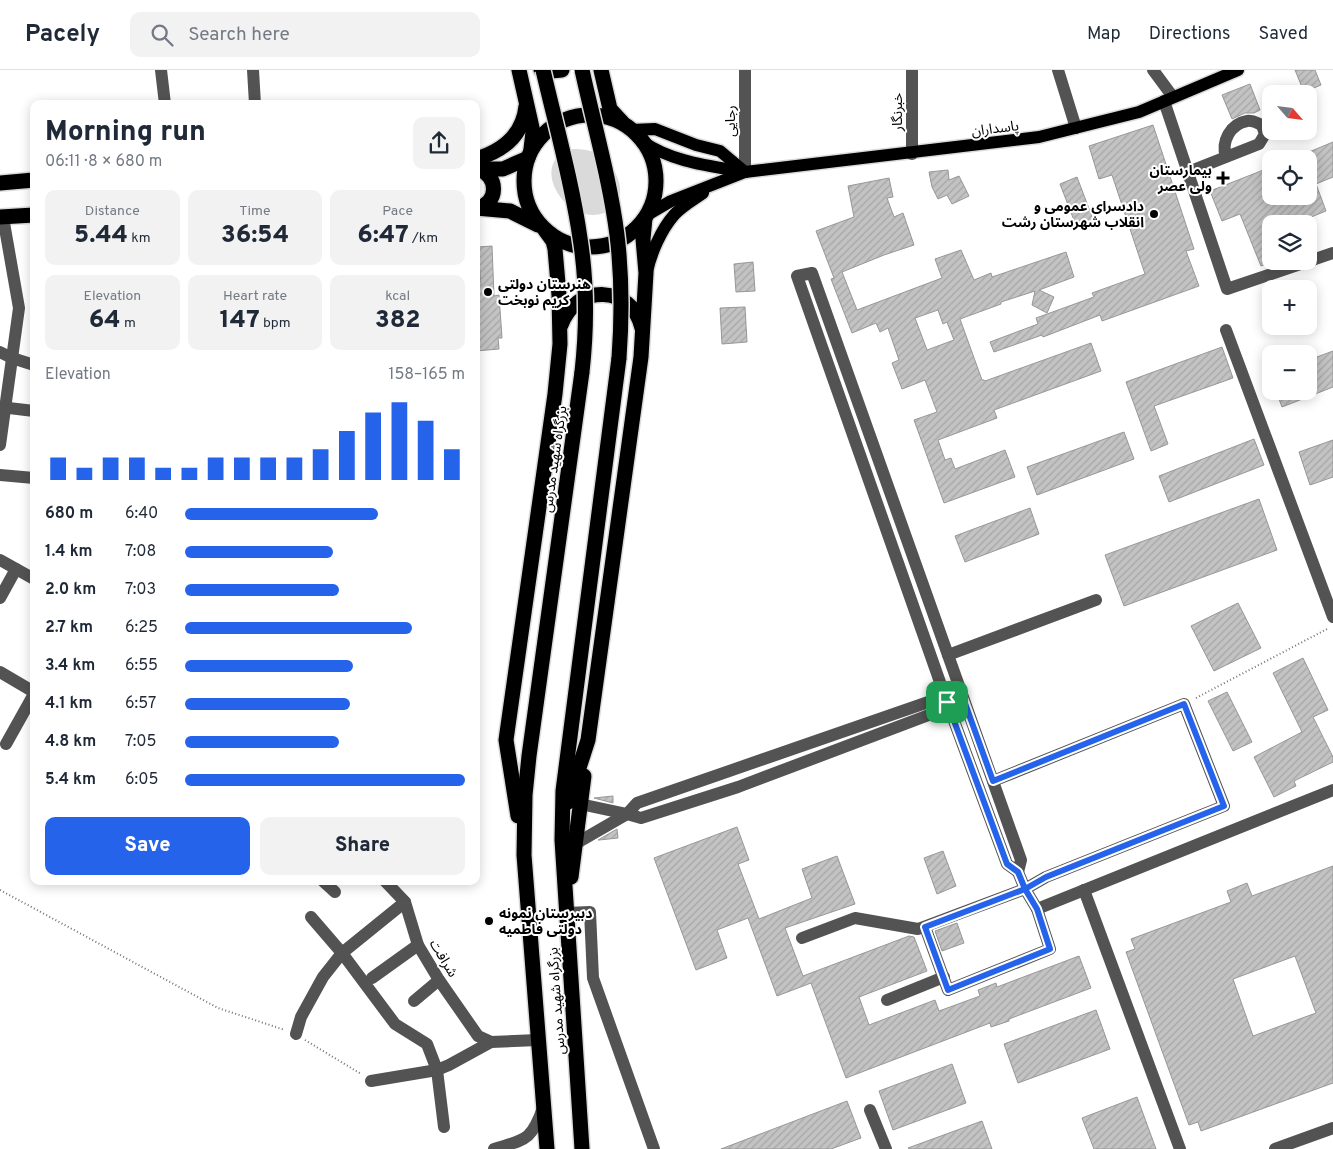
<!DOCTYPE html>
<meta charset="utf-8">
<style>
body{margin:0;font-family:Overpass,"Noto Sans Arabic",sans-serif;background:#f2f2f3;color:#1f2937;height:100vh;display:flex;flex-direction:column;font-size:19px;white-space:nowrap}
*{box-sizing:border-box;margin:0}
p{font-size:16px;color:#747a83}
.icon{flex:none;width:28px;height:28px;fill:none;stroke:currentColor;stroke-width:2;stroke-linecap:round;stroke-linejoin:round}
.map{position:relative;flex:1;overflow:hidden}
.details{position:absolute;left:30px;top:30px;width:450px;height:785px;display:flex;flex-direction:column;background:#fff;border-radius:10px;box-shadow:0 2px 12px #0003}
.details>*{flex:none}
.needle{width:32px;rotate:118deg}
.tools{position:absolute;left:1262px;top:15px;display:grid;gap:10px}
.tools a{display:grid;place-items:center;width:55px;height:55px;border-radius:10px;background:#fff;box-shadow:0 2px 12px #0003;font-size:25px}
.pin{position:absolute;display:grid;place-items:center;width:42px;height:42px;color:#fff;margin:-21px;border-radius:10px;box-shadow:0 2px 8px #0006}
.round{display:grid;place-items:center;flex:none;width:52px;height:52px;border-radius:10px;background:#f2f2f3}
.head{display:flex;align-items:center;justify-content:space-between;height:85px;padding:0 15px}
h1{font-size:28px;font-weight:800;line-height:38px}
.figures{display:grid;grid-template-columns:repeat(3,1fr);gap:8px;height:85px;padding:5px 15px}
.figures div{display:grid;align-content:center;border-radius:10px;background:#f2f2f3;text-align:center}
.figures b{font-size:25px;font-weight:800}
.figures small{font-size:14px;font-weight:400}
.figures p{font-size:14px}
.chart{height:140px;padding:10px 15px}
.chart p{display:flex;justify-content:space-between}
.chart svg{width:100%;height:90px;margin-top:5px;stroke:#2563eb;stroke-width:6}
.action{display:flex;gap:10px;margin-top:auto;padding:10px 15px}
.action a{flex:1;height:58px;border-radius:10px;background:#2563eb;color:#fff;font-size:20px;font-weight:800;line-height:58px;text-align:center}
.action a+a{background:#f2f2f3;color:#1f2937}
ul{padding:0 15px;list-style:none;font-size:16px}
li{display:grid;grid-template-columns:80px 60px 1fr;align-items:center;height:38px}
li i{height:12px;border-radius:6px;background:#2563eb}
header{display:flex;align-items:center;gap:30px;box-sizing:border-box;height:70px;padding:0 25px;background:#fff;border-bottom:1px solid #e0e1e3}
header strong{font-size:24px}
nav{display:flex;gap:28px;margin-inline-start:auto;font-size:18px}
.search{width:350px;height:45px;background:#f2f2f3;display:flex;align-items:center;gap:12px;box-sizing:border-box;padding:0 18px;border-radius:10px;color:#747a83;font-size:19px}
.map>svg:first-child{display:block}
.grass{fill:#dadada}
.building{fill:url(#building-hatch);stroke:#979797;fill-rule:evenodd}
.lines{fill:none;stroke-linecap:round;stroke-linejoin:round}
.major-casing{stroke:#dbdbdb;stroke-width:15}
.highway-casing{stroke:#dbdbdb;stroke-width:18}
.path{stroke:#757575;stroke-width:2;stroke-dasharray:1 2.5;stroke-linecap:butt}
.minor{stroke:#535353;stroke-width:12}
.major{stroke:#000;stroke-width:12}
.highway{stroke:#000;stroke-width:15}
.highway-bridge-casing{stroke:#dbdbdb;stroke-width:18;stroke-linecap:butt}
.highway-bridge{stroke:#000;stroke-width:15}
.route-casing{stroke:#fff;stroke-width:10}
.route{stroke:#2563eb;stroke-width:6}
.poi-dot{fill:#000;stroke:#fff;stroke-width:2}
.labels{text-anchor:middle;stroke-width:4;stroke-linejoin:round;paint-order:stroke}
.street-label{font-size:14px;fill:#000;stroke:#fff}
.poi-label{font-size:14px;font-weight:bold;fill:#000;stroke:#fff;text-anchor:end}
</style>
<header>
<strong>Pacely</strong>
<div class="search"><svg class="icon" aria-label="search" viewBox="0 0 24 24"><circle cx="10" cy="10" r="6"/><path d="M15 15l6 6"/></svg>Search here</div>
<nav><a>Map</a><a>Directions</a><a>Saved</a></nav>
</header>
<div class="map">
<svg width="1333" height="1079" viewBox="0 0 1333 1079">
<defs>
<pattern id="building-hatch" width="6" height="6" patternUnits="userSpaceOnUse" patternTransform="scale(1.25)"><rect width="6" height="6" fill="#c3c3c3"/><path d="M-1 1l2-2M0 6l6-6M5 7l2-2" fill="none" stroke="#a6a6a6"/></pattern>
</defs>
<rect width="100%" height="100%" fill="#fff"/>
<path class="grass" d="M573,79c8,0 18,1 26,5 19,12 34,49 5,59 -39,14 -78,-53 -31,-64z"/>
<g class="building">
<path d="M1295,0h20l6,15 -17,7z"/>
<path d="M1250,14l10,26 -6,3h-9l-13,6 -10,-24z"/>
<path d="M1153,55l41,124 -8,2 13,35 -97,35 -2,-6 -57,22 -1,-2 -48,17 -4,-10 48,-18 -2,-6 58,-21 -2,-4 53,-19 -33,-99 -13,4 -10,-33z"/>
<path d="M1333,72v35l-17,7 10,27 -32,13h-23v38l-10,4 -21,-52 -18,7 -12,-30 61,-24v29h38v-44z"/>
<path d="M948,100l1,10 10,-4 10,20 -17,8 -5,-9 -9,4 -6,-12 -3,-15z"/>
<path d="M1077,107l17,45 -17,6 -17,-44z"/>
<path d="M889,108l4,19 -6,1 7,19 9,-4 11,32 -30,10 -42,17 15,38 85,-32 -7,-19 26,-9 13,30 17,-7 1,4 74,-25 8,25 -35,13 15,7 -7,16 -15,-8 3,-14 -34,11v2l-41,15 22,61h2l1,1 106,-38 10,28 -107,39 3,8 -59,22 7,20 6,-2 4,11 50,-19 10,27 -71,26 -30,-83 23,-8 -12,-32 -23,9 -10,-26 7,-3 -11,-32 -8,4 -4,-9 -24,10 -21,-54 3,-1 -18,-47 38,-14 -6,-31zM938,240l5,14 4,-2 7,18 -27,10 -12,-32z"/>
<path d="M492,176l2,50 5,-1 3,43h-4l1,11 -23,2v-65l5,-1 -3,-38z"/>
<path d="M753,192l2,29 -19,1 -2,-28z"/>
<path d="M745,237l2,35 -25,2 -2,-36z"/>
<path d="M1222,277l11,31 -79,28 14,38 -17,7 -25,-69z"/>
<path d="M1333,281v36l-51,20 -6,-16h33v-31z"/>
<path d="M1124,362l10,27 -97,36 -10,-28z"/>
<path d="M1254,369l10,26 -95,37 -10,-26z"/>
<path d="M1333,370v37l-23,8 -11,-33z"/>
<path d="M1259,429l18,51 -153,56 -19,-51z"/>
<path d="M1030,438l9,26 -74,28 -10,-26z"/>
<path d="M1238,533l23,45 -47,23 -23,-45z"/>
<path d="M1303,588l25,52 -15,7 20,40v5l-39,19 2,5 -22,11 -20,-40 48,-25 -29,-59z"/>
<path d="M1227,622l25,50 -19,9 -25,-50z"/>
<path d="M613,726v7l-19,-5z"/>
<path d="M737,757l12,33 -11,4 21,55 53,-21 -10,-29 35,-13 18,48 -70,24 18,48 106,-40 5,1 13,34 -68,26 10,28 66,-25 4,11 41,-15 -2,-6 18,-7 1,4 82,-31 12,32 -82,31v2l-18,6 -1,-4 -144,55 -35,-95 -34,13 -29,-78 -31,12 10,28 -31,12 -42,-112z"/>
<path d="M617,759l1,9 -19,2h-1z"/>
<path d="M943,781l13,35 -19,8 -13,-36z"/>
<path d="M1333,796v217l-132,48 -3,-9 -9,3 -63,-173 9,-3 -4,-10 100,-37 -4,-11 20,-8 5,13zM1295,886l21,57 -63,23 -20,-57z"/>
<path d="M957,853l7,20 -22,8 -7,-20z"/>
<path d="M1096,940l14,39 -92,34 -14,-39z"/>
<path d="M952,994l14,39 -73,27 -14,-39z"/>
<path d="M1137,1027l19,52h-62l-12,-31z"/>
<path d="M847,1031l14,37 -30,11h-110z"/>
<path d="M982,1051l10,28h-83l-1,-1z"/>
</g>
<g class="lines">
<defs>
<g id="major">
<path d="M631,60l24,-1 41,16 24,6 25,21"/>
<path d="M642,71c29,21 69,25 103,31"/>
<path d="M647,145l24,-14 74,-29 294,-35 100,-25 99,-42"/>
<path d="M647,202c4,-19 14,-42 27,-57 8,-9 19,-15 29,-22"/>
</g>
<g id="highway">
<path d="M519,0l14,62 -2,17"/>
<path d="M541,0l10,1 11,-1"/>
<path d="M601,0l9,39 12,13"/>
<circle cx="590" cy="111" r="66"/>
<path d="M476,89c27,-8 47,-24 50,-53"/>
<path d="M479,99h24l25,-11"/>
<path d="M0,113l34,-3"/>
<path d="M476,138l34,3 28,14"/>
<path d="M477,138c22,-4 22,-34 0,-39"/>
<path d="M0,147l34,-2"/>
<path d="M561,255c15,-42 71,-40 81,3"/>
<path d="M568,732l20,-62 53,-383 5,-84 -3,-34 2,-21"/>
<path d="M518,746l-12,-76 49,-346 5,-50 -1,-49 -4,-46 -2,-8 -8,-11"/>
<path d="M571,807l13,-101"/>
<path d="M547,1079l-23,-294 1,-60 4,-39 53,-384"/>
<path d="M582,1079l-20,-309 1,-49 56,-433"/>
</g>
</defs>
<use href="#major" class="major-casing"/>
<use href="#highway" class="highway-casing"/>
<g class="path">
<path d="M1196,628l133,-70"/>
<path d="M0,820l218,118 67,22"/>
<path d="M305,970l56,34"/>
</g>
<g class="minor">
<path d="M161,0l4,34"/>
<path d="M253,0l2,34"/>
<path d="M745,0v102"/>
<path d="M912,0v84"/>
<path d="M1058,0l18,58"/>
<path d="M1153,0l20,27"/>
<path d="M1164,31l63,188 106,-36"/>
<path d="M1188,102l71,-28 6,-10 -3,-9c-5,-2 -10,-5 -15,-4 -17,3 -26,21 -21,36"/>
<path d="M812,203l209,587 -3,12 -11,-8 -60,-162 -150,-426z"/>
<path d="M1226,260l107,287"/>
<path d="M0,282l12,6 22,7"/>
<path d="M0,337l34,4"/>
<path d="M0,375l19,-137 -16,-91"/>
<path d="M0,405l34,3"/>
<path d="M0,490l34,19"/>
<path d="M0,528l16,-29"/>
<path d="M948,585l148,-55"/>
<path d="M0,602l34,20"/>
<path d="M937,629l10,3 -5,8 -204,77 -97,31 -14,-4 10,-11z"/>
<path d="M6,674l28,-50"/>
<path d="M575,774l52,-30 -47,-10"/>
<path d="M323,811l12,11"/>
<path d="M385,811l20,21 13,43 21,35 39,56 13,6"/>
<path d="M1084,820l96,259"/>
<path d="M1037,839l296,-119"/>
<path d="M567,843l23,-1 3,66 61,171"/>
<path d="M311,847l31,36 53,71 32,20 10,26 7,57"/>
<path d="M925,857l23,63 102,-41 -13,-40 -12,-20 -7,-17"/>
<path d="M802,868l53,-20 63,11 107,-40 21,-12 178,-71 -40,-102 -191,77"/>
<path d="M372,908l46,-33"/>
<path d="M887,930l57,-23"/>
<path d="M414,931l25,-21"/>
<path d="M296,964l5,-17 22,-40 19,-24 63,-51"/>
<path d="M371,1011l66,-11 12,-5 42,-23 47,-2"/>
<path d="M870,1040l16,39"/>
<path d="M494,1079c32,-10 37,-8 49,-41"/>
<path d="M1275,1079l58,-21"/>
</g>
<use href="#major" class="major"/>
<use href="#highway" class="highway"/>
<defs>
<g id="highway-bridge">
<path d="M543,0c13,56 29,112 37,168 7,44 7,89 2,134"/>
<path d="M582,0c12,55 28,110 35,165 5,41 5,82 2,123"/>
</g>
</defs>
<use href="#highway-bridge" class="highway-bridge-casing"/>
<use href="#highway-bridge" class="highway-bridge"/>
</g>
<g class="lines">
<defs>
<path id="route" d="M947,632l60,162 11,8 7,17 -100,38 23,63 102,-41 -13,-40 -12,-20 21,-12 178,-71 -40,-102 -191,77 -31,-86 -15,7"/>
</defs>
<use href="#route" class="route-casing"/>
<use href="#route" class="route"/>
</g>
<g class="poi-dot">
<path d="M1220.5 100.5h5v5h5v5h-5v5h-5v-5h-5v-5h5z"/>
<circle cx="1154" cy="144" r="5"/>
<circle cx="488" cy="222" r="5"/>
<circle cx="489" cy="851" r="5"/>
</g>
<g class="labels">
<g class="street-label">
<text transform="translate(897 42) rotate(-90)" y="5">خبرنگار</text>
<text transform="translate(730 51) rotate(-90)" y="5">رجایی</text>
<text transform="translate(995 58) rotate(-7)" y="5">پاسداران</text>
<text transform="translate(554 389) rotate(-82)" y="5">بزرگراه شهید مدرس</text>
<text transform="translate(444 888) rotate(59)" y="5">شرافت</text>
<text transform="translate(556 931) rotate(-94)" y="5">بزرگراه شهید مدرس</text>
</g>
<g class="poi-label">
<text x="1212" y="105">بیمارستان<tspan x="1212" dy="16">ولی عصر</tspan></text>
<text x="1144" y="141">دادسرای عمومی و<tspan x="1144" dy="16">انقلاب شهرستان رشت</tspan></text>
<text x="498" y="219" text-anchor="start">هنرستان دولتی<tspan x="498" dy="16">کریم نوبخت</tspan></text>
<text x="499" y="848" text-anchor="start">دبیرستان نمونه<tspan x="499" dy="16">دولتی فاطمیه</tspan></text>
</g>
</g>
</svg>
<div class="tools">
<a><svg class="needle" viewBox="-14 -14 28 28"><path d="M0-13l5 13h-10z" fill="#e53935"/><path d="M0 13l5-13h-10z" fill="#747a83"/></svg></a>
<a><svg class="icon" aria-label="locate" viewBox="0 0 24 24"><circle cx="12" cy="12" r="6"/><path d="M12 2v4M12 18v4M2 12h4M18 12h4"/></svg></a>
<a><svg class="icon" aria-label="layers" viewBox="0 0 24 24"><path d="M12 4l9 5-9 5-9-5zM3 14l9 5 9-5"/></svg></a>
<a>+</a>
<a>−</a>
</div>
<div class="pin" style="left:947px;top:632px;background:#1e9e55"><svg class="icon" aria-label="arrive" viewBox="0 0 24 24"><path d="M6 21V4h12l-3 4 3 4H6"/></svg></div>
<section class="details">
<div class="head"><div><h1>Morning run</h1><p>06:11 · 8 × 680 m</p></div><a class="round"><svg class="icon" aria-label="share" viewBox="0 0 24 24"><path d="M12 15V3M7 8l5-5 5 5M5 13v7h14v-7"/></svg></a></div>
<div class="figures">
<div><p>Distance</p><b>5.44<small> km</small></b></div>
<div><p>Time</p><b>36:54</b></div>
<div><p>Pace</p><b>6:47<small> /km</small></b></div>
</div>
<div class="figures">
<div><p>Elevation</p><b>64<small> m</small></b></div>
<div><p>Heart rate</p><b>147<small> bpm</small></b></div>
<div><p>kcal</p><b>382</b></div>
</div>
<div class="chart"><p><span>Elevation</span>158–165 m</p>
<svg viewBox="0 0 160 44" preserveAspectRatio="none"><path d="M5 44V33M15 44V38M25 44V33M35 44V33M45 44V38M55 44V38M65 44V33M75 44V33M85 44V33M95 44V33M105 44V29M115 44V20M125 44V11M135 44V6M145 44V15M155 44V29"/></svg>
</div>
<ul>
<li><b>680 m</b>6:40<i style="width:69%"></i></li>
<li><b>1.4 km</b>7:08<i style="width:53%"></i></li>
<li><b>2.0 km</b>7:03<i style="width:55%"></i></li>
<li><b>2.7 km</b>6:25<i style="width:81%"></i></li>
<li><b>3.4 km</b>6:55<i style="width:60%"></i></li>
<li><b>4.1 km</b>6:57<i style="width:59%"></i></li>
<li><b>4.8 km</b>7:05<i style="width:55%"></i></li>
<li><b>5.4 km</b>6:05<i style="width:100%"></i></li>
</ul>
<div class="action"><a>Save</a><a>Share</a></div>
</section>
</div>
